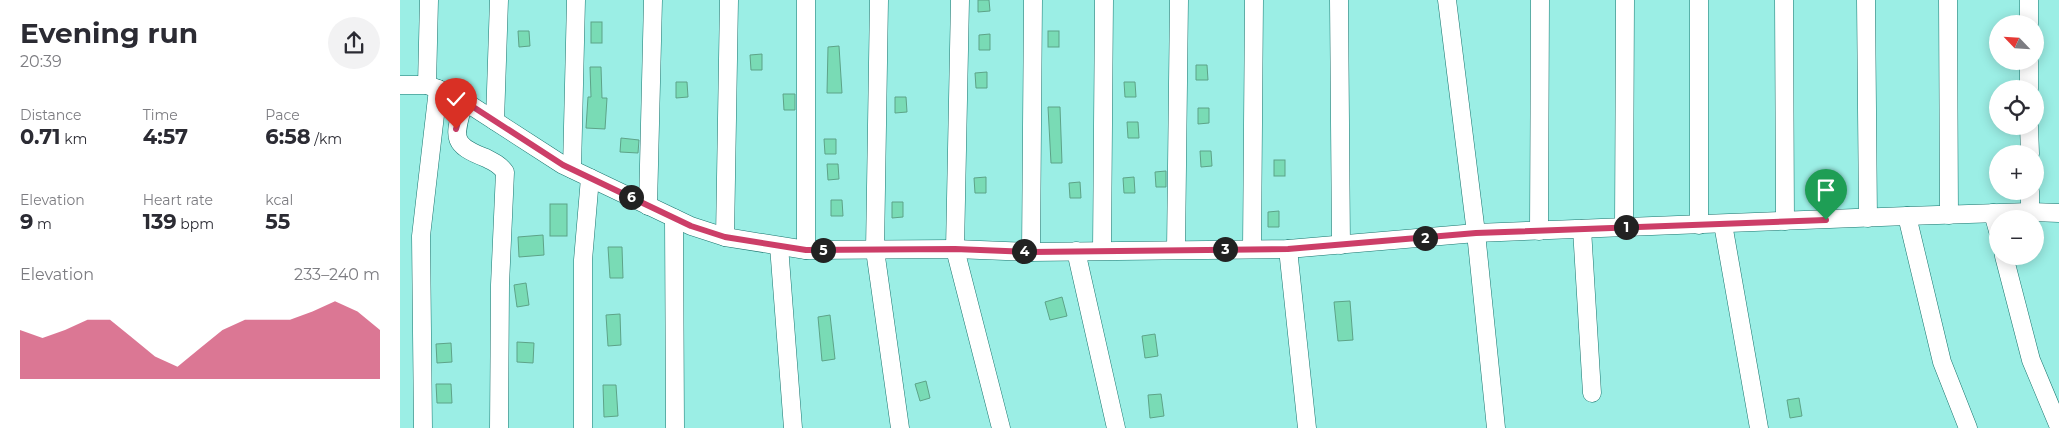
<!DOCTYPE html>
<meta charset="utf-8">
<style>
body{margin:0;font-family:Montserrat,sans-serif;background:#f2f2f3;color:#2b2b33;height:100vh;display:flex;flex-direction:column;font-size:19px;white-space:nowrap}
*{box-sizing:border-box;margin:0}
p{font-size:16px;color:#7c7c81}
.icon{flex:none;width:28px;height:28px;fill:none;stroke:currentColor;stroke-width:2;stroke-linecap:round;stroke-linejoin:round}
.map{position:relative;flex:1;overflow:hidden}
.details{display:flex;flex-direction:column;background:#fff;width:400px}
.details>*{flex:none}
.needle{width:32px;rotate:295deg}
.tools{position:absolute;left:1589px;top:15px;display:grid;gap:10px}
.tools a{display:grid;place-items:center;width:55px;height:55px;border-radius:50%;background:#fff;box-shadow:0 2px 12px #0003;font-size:25px}
.pin{position:absolute;display:grid;place-items:center;width:42px;height:42px;color:#fff;margin:-51px -21px;border-radius:50% 50% 50% 0;rotate:-45deg;box-shadow:0 0 5px #0007}
.pin .icon{rotate:45deg}
.km{position:absolute;width:25px;height:25px;margin:-12px;border-radius:50%;background:#222;color:#fff;font-size:14px;line-height:25px;text-align:center}
.round{display:grid;place-items:center;flex:none;width:52px;height:52px;border-radius:26px;background:#f2f2f3}
.headline{display:flex;align-items:center;justify-content:space-between;height:85px;padding:0 20px}
h1{font-size:28px;font-weight:700;line-height:38px}
.stats{display:grid;grid-template-columns:repeat(3,1fr);gap:8px;height:85px;padding:5px 20px}
.stats div{display:grid;align-content:center}
.stats b{font-size:21px;font-weight:700}
.stats small{font-size:14px;font-weight:400}
.stats p{font-size:14px}
.chart{height:140px;padding:10px 20px}
.chart p{display:flex;justify-content:space-between}
.chart svg{width:100%;height:90px;margin-top:5px;fill:#cc3e68;opacity:.7}
main{display:flex;flex:1;min-height:0}
.map>svg:first-child{display:block}
.building{fill:#79dbb5;stroke:#5da388}
.lines{fill:none;stroke-linecap:round;stroke-linejoin:round}
.minor-casing{stroke:#19756e;stroke-width:19}
.minor{stroke:#fff;stroke-width:18}
.route-casing{stroke:#fff;stroke-width:10}
.route{stroke:#cc3e68;stroke-width:6}
</style>
<main>
<section class="details">
<div class="headline"><div><h1>Evening run</h1><p>20:39</p></div><a class="round"><svg class="icon" aria-label="share" viewBox="0 0 24 24"><path d="M12 15V3M7 8l5-5 5 5M5 13v7h14v-7"/></svg></a></div>
<div class="stats">
<div><p>Distance</p><b>0.71<small> km</small></b></div>
<div><p>Time</p><b>4:57</b></div>
<div><p>Pace</p><b>6:58<small> /km</small></b></div>
</div>
<div class="stats">
<div><p>Elevation</p><b>9<small> m</small></b></div>
<div><p>Heart rate</p><b>139<small> bpm</small></b></div>
<div><p>kcal</p><b>55</b></div>
</div>
<div class="chart"><p><span>Elevation</span>233–240 m</p>
<svg viewBox="0 0 160 44" preserveAspectRatio="none"><path d="M0 44V20L10 24L20 20L30 15L40 15L50 24L60 33L70 38L80 29L90 20L100 15L110 15L120 15L130 11L140 6L150 11L160 20V44z"/></svg>
</div>
</section>
<div class="map">
<svg width="1659" height="428" viewBox="0 0 1659 428">
<rect width="100%" height="100%" fill="#9beee5"/>
<g class="building">
<path d="M578,0h11l1,11 -12,1z"/>
<rect x="191" y="22" width="11" height="21"/>
<path d="M118,31h11l1,15 -11,1z"/>
<rect x="648" y="31" width="11" height="16"/>
<path d="M590,34v16h-11v-15z"/>
<path d="M439,46l3,47h-15l1,-46z"/>
<path d="M362,54v16h-11l-1,-15z"/>
<path d="M796,65h11l1,15h-12z"/>
<path d="M190,67h11l1,31h5l-2,31 -19,-1 2,-31h3z"/>
<path d="M587,72v16h-11l-1,-15z"/>
<path d="M276,82h11l1,15 -12,1z"/>
<path d="M724,82h11l1,15h-11z"/>
<path d="M383,94h12v16h-11z"/>
<path d="M495,97h11l1,15 -12,1z"/>
<path d="M648,107h12l2,56h-11z"/>
<path d="M798,108h11v15l-11,1z"/>
<path d="M727,122h11l1,16h-11z"/>
<path d="M221,138l18,2 -1,13 -18,-1z"/>
<path d="M424,139h12v15h-11z"/>
<path d="M800,151h11l1,15 -11,1z"/>
<rect x="874" y="160" width="11" height="16"/>
<path d="M427,164h11l1,15 -11,1z"/>
<path d="M766,171v16h-10l-1,-15z"/>
<path d="M586,177v16h-11l-1,-15z"/>
<path d="M734,177l1,16h-11l-1,-15z"/>
<path d="M680,182l1,16h-11l-1,-15z"/>
<path d="M431,200h11l1,16h-12z"/>
<path d="M492,202h11v15l-11,1z"/>
<rect x="150" y="204" width="17" height="32"/>
<path d="M879,211v16h-11v-15z"/>
<path d="M143,235l1,20 -25,2 -1,-20z"/>
<path d="M208,247h14l1,31h-13z"/>
<path d="M126,283l3,22 -12,2 -3,-22z"/>
<path d="M662,297l5,19 -17,4 -5,-18z"/>
<path d="M950,301l3,39 -15,1 -4,-39z"/>
<path d="M220,314l1,31 -13,1 -2,-31z"/>
<path d="M430,315l5,44 -13,2 -4,-44z"/>
<path d="M755,334l3,22 -13,2 -3,-22z"/>
<path d="M117,342l17,1 -1,20 -16,-1z"/>
<path d="M51,343l1,19 -15,1 -1,-19z"/>
<path d="M526,381l4,17 -10,3 -5,-17z"/>
<path d="M36,384h15l1,19h-15z"/>
<path d="M203,385h13l2,31 -14,1z"/>
<path d="M761,394l3,22 -14,2 -2,-23z"/>
<path d="M1399,398l3,18 -12,2 -3,-18z"/>
</g>
<g class="lines">
<defs>
<g id="minor">
<path d="M406,0v250"/>
<path d="M479,0l-4,250 25,178"/>
<path d="M560,0l-5,249 46,179"/>
<path d="M939,0l2,245"/>
<path d="M1047,0l29,233 20,195"/>
<path d="M1299,0v225"/>
<path d="M1384,0l1,221"/>
<path d="M1466,0l2,218"/>
<path d="M1548,0l1,215"/>
<path d="M1629,0v24"/>
<path d="M1629,61v28"/>
<path d="M0,85h27l11,4 26,12 99,64 128,61 34,11 81,13 149,-1 76,3 257,-3 188,-16 431,-17 123,-4 29,1"/>
<path d="M27,85l2,-85"/>
<path d="M64,101c-9,35 -15,43 22,57 8,4 14,7 19,14l-5,113 -1,143"/>
<path d="M95,121l4,-121"/>
<path d="M1629,126l1,28"/>
<path d="M172,169l4,-169"/>
<path d="M1630,191v21"/>
<path d="M248,206l5,-206"/>
<path d="M1593,213l5,18"/>
<path d="M1507,216l35,146 26,66"/>
<path d="M274,218l1,210"/>
<path d="M1323,224l36,204"/>
<path d="M1224,227l1,-227"/>
<path d="M1182,229l10,164"/>
<path d="M1139,231l1,-231"/>
<path d="M325,237l4,-237"/>
<path d="M379,246l14,182"/>
<path d="M852,248l2,-248"/>
<path d="M776,249l3,-249"/>
<path d="M888,249l19,179"/>
<path d="M702,250l2,-250"/>
<path d="M676,251l40,177"/>
<path d="M631,252l2,-252"/>
<path d="M1604,256l27,104 28,67"/>
<path d="M23,428l-2,-192 17,-147"/>
<path d="M183,428v-168l7,-82"/>
</g>
</defs>
<use href="#minor" class="minor-casing"/>
<use href="#minor" class="minor"/>
</g>
<g class="lines">
<defs>
<path id="route" d="M56,129l8,-28 99,64 128,61 34,11 81,13 149,-1 76,3 257,-3 188,-16 350,-13"/>
</defs>
<use href="#route" class="route-casing"/>
<use href="#route" class="route"/>
</g>
</svg>
<div class="tools">
<a><svg class="needle" viewBox="-14 -14 28 28"><path d="M0-13l5 13h-10z" fill="#e53935"/><path d="M0 13l5-13h-10z" fill="#7c7c81"/></svg></a>
<a><svg class="icon" aria-label="locate" viewBox="0 0 24 24"><circle cx="12" cy="12" r="6"/><path d="M12 2v4M12 18v4M2 12h4M18 12h4"/></svg></a>
<a>+</a>
<a>−</a>
</div>
<div class="pin" style="left:1426px;top:220px;background:#1e9e55"><svg class="icon" aria-label="arrive" viewBox="0 0 24 24"><path d="M6 21V4h12l-3 4 3 4H6"/></svg></div>
<div class="pin" style="left:56px;top:129px;background:#d93025"><svg class="icon" aria-label="check" viewBox="0 0 24 24"><path d="M5 12l5 5 9-10"/></svg></div>
<b class="km" style="left:1226px;top:227px">1</b>
<b class="km" style="left:1025px;top:238px">2</b>
<b class="km" style="left:825px;top:249px">3</b>
<b class="km" style="left:624px;top:251px">4</b>
<b class="km" style="left:423px;top:250px">5</b>
<b class="km" style="left:231px;top:197px">6</b>
</div>
</main>
